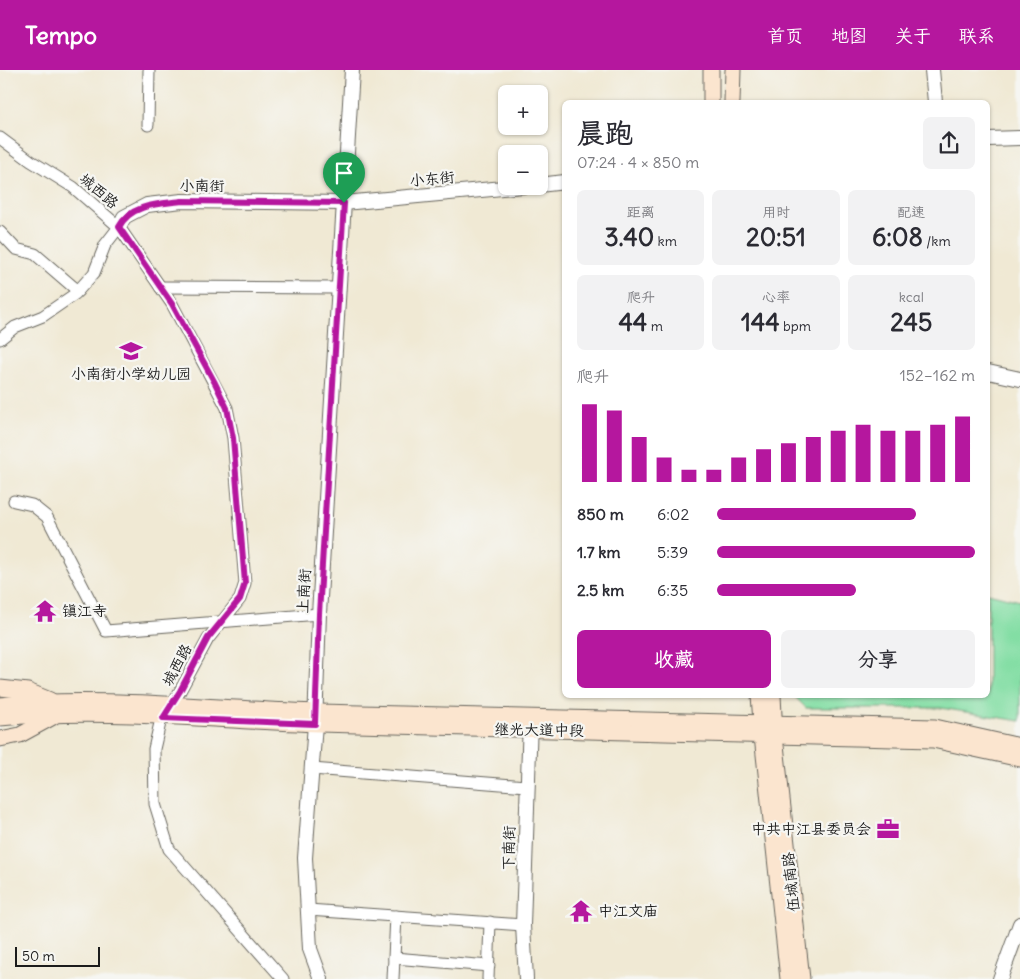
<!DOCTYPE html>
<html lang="zh">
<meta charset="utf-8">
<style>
body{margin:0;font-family:Delius,"LXGW WenKai TC",sans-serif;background:#f2f2f3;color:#2b2b33;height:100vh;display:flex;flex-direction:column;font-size:19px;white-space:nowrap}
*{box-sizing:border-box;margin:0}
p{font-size:16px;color:#7c7c81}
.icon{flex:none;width:28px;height:28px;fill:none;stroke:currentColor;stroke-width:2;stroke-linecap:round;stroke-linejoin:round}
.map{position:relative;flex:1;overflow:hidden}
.side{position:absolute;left:562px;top:30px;width:428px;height:598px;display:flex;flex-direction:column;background:#fff;border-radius:8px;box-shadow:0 1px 4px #0004}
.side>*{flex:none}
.controls{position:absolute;left:498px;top:15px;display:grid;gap:10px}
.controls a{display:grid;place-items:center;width:50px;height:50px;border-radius:8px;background:#fff;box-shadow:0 1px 4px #0004;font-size:25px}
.scale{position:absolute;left:15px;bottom:12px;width:85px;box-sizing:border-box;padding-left:5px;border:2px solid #1c1c1c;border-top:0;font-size:14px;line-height:18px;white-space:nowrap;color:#1c1c1c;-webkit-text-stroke:4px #f6f6f2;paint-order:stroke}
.pin{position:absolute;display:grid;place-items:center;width:42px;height:42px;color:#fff;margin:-51px -21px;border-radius:50% 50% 50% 0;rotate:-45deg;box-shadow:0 0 5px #0007}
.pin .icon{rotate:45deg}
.round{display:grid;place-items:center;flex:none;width:52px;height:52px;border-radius:8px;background:#f2f2f3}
.summary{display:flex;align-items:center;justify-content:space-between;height:85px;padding:0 15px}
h1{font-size:28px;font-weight:700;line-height:38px}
.metrics{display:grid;grid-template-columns:repeat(3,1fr);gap:8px;height:85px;padding:5px 15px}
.metrics div{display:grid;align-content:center;border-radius:8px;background:#f2f2f3;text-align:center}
.metrics b{font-size:25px;font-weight:700}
.metrics small{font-size:14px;font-weight:400}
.metrics p{font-size:14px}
.chart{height:140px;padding:10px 15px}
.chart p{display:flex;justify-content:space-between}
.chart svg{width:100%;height:90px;margin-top:5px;stroke:#b5179e;stroke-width:6}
.button{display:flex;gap:10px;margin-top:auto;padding:10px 15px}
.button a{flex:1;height:58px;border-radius:8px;background:#b5179e;color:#fff;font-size:20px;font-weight:700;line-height:58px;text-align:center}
.button a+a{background:#f2f2f3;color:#2b2b33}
ul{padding:0 15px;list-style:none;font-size:16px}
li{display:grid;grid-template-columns:80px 60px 1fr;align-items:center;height:38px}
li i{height:12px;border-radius:6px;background:#b5179e}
header{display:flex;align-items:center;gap:30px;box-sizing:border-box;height:70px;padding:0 25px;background:#b5179e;color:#fff}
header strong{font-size:24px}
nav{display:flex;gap:28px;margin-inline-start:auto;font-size:18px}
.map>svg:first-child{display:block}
.green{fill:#83dea4;stroke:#507d60}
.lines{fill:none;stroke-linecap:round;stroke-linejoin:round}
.minor-casing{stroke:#66645c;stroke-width:13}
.tertiary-casing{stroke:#66645c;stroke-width:16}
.secondary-casing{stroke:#66645c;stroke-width:17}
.minor{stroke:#fff;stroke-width:11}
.tertiary{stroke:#fff;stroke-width:14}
.secondary{stroke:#fbe5cf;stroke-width:15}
.route-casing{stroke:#fff;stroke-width:10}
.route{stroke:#b5179e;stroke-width:6}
.labels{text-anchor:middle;stroke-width:4.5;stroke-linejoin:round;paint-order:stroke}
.street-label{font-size:15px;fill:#1c1c1c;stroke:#f6f6f2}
.poi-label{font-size:15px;fill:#1c1c1c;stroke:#f6f6f2;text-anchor:start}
</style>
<header>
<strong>Tempo</strong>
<nav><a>首页</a><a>地图</a><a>关于</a><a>联系</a></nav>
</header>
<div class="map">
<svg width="1020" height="909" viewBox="0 0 1020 909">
<rect width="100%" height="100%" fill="#f6f6f2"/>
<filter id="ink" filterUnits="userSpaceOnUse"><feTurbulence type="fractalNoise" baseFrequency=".02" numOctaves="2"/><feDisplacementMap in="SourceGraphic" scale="10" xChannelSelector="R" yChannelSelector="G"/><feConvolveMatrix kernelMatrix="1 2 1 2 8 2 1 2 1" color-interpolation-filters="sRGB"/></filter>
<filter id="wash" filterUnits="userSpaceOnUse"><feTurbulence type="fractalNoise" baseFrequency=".0096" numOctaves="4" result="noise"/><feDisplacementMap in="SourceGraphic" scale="20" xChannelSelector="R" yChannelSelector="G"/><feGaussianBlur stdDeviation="1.12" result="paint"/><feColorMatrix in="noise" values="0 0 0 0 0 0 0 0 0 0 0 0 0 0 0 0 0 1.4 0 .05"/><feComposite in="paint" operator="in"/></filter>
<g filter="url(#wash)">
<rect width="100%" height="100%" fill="#f0e9d4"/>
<path class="green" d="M988,523l32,8v120l-79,-13h-135l-13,-13h195z"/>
</g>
<g filter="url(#ink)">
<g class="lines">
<defs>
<g id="minor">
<path d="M148,55l1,-55"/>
<path d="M0,68l31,23 42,26 46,40 53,77 55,104 6,30 12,145 -5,16 -32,40 -28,52 -20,32 -6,26 1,55 14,45 114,130"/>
<path d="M0,162l16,17 19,5 43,37"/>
<path d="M160,217l179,1"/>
<path d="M0,269l15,-12 28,-11 32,-22 19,-21 11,-28 14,-18"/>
<path d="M14,431l18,4 15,12 59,114 213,-17"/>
<path d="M312,699l214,17"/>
<path d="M308,840l215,15"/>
<path d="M394,888l95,8"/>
<path d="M393,909l3,-63"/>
<path d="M488,909l2,-57"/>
</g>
<g id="tertiary">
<path d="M932,0l3,32"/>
<path d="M988,69l32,-1"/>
<path d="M539,115l26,-3"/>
<path d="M119,157l5,-10 23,-12 35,-4 162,2 180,-17"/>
<path d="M988,302l32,7"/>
<path d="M321,909l-11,-30 -5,-91 10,-134 4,-110 33,-544"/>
<path d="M526,909l-3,-54 7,-205"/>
<path d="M1000,909l20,-55"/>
</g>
<g id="secondary">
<path d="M711,0v32"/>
<path d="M732,32l1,-32"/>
<path d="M0,618l28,3 22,9"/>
<path d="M759,625l3,41 26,243"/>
<path d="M773,625l2,41 27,243"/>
<path d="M0,635c106,-10 213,4 319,7 206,5 411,11 616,15l85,19"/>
<path d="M0,648c106,-10 213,3 319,6 205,6 410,11 614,16l87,19"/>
<path d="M0,669l20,-4 33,-18"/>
</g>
</defs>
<use href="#minor" class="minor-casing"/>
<use href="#tertiary" class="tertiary-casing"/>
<use href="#secondary" class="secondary-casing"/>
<use href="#minor" class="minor"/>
<use href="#tertiary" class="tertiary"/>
<use href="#secondary" class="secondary"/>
</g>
</g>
<g class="lines" filter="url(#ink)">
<defs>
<path id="route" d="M182,131l162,2 -25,411 -4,110 -152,-6 17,-27 28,-53 32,-39 5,-16 -12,-145 -6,-30 -12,-25 -43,-79 -53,-77c12,-23 40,-23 63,-26z"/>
</defs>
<use href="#route" class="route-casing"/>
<use href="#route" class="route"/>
</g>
<defs>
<symbol id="school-bare" viewBox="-9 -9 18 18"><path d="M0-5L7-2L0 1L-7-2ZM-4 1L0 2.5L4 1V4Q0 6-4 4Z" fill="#b5179e" stroke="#f6f6f2" stroke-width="2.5" paint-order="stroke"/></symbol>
<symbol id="temple-bare" viewBox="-9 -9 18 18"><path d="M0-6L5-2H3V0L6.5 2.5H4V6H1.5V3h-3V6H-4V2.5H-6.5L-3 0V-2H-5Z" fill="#b5179e" stroke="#f6f6f2" stroke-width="2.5" paint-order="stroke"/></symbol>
<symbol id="office-bare" viewBox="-9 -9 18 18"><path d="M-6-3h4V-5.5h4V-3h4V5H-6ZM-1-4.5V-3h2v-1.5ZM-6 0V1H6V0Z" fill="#b5179e" stroke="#f6f6f2" stroke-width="2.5" paint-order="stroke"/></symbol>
</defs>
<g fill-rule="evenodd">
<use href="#school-bare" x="115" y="265" width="32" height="32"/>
<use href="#temple-bare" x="29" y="525" width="32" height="32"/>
<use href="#office-bare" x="872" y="743" width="32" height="32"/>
<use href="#temple-bare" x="565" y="825" width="32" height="32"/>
</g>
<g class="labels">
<g class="street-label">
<text transform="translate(432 109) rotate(-5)" y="5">小东街</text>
<text x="202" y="121">小南街</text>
<text transform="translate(99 121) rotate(40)" y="5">城西路</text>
<text transform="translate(304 521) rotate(-87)" y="5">上南街</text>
<text transform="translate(177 595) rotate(-62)" y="5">城西路</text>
<text transform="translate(539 660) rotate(1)" y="5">继光大道中段</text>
<text transform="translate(509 778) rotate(-89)" y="5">下南街</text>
<text transform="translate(791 812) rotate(-96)" y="5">伍城南路</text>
</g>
<g class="poi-label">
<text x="131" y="309" text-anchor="middle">小南街小学幼儿园</text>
<text x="62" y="546">镇江寺</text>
<text x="871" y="764" text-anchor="end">中共中江县委员会</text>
<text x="598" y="846">中江文庙</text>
</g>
</g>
</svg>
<div class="controls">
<a>+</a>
<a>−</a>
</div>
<div class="scale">50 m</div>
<div class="pin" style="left:344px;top:133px;background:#1e9e55"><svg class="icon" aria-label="arrive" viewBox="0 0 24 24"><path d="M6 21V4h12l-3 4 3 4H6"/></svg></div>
<section class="side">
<div class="summary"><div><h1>晨跑</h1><p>07:24 · 4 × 850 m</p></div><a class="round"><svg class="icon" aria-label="share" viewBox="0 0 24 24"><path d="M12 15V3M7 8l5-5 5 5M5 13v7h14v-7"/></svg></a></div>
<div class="metrics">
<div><p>距离</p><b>3.40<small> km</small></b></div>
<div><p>用时</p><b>20:51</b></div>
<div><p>配速</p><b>6:08<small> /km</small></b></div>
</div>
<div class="metrics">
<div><p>爬升</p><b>44<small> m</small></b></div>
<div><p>心率</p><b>144<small> bpm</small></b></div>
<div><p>kcal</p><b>245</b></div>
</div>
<div class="chart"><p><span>爬升</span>152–162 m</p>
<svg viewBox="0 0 160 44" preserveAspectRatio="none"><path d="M5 44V6M15 44V9M25 44V22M35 44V32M45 44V38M55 44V38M65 44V32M75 44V28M85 44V25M95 44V22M105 44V19M115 44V16M125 44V19M135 44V19M145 44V16M155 44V12"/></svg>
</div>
<ul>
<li><b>850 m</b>6:02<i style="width:77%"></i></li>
<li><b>1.7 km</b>5:39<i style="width:100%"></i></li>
<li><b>2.5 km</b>6:35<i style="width:54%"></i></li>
</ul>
<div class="button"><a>收藏</a><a>分享</a></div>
</section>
</div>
